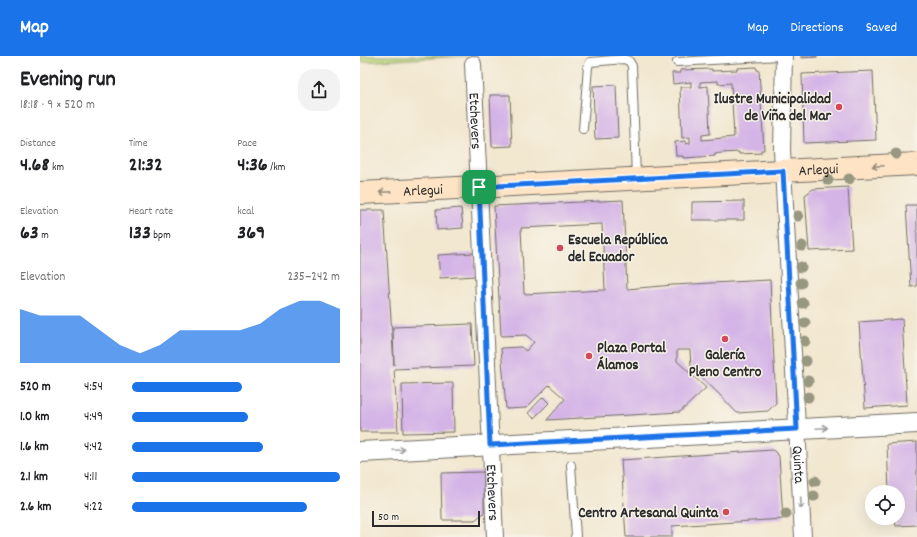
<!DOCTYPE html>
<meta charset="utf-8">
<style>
body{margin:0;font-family:Dekko,sans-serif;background:#f2f2f2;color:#202124;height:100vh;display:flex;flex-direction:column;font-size:15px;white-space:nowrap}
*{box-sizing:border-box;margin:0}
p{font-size:13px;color:#757577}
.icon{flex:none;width:22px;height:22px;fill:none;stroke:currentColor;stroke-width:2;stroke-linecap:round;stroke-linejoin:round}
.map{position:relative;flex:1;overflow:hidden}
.panel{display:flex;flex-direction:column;background:#fff;width:360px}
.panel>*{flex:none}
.tools{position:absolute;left:505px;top:429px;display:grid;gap:8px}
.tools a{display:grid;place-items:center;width:40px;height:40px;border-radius:50%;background:#fff;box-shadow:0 4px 16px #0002;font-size:20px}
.scale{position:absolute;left:12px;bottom:10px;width:108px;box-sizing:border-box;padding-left:4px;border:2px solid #2b2b2b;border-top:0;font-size:11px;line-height:14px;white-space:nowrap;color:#2b2b2b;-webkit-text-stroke:3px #f7f3e8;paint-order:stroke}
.pin{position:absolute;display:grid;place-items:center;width:34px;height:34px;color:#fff;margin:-17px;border-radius:8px;box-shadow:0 2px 6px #0006}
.round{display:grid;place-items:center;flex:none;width:42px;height:42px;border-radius:16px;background:#f2f2f2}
.head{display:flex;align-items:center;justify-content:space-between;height:68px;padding:0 20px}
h1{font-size:22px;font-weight:700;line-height:30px}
.stats{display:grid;grid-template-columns:repeat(3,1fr);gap:6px;height:68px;padding:4px 20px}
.stats div{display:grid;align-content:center}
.stats b{font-size:20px;font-weight:700}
.stats small{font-size:11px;font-weight:400}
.stats p{font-size:11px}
.chart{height:112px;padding:8px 20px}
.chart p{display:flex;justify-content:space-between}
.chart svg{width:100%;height:72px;margin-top:4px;fill:#1a73e8;opacity:.7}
ul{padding:0 20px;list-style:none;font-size:13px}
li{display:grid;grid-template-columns:64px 48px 1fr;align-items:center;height:30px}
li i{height:10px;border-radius:5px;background:#1a73e8}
header{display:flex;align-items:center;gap:24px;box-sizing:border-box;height:56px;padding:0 20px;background:#1a73e8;color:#fff}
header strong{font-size:19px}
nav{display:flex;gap:22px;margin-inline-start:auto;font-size:14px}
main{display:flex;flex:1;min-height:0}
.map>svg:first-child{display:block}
.green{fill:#bcd67c;stroke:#748054}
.building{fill:#d4b4e7;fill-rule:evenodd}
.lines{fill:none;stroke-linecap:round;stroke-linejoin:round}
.service-casing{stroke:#716d64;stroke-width:10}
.minor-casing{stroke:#716d64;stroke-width:18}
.tertiary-casing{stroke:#716d64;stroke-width:22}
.secondary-casing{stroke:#716d64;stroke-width:24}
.service{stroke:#fff;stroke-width:8}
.minor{stroke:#fff;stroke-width:16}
.tertiary{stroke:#fff;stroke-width:20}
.secondary{stroke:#fee4c5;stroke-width:22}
.tree{fill:#989780}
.oneway{stroke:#948878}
.oneway2{stroke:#a0a0a0}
.route-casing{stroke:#fff;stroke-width:8}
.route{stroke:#1a73e8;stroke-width:5}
.poi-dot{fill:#d1495b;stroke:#f7f3e8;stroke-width:1.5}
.labels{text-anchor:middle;stroke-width:3;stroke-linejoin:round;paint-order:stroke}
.poi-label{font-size:15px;font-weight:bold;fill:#2b2b2b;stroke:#f7f3e8;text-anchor:end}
.street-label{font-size:15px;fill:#2b2b2b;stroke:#f7f3e8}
</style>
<header>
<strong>Map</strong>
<nav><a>Map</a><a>Directions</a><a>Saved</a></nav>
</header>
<main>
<section class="panel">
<div class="head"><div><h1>Evening run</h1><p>18:18 · 9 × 520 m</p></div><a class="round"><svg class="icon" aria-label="share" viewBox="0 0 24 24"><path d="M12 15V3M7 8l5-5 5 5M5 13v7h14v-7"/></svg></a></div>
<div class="stats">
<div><p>Distance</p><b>4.68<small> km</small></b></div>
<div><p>Time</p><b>21:32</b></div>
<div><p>Pace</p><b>4:36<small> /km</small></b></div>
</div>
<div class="stats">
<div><p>Elevation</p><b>63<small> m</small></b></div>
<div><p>Heart rate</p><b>133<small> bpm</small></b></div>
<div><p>kcal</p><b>369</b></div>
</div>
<div class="chart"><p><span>Elevation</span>235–242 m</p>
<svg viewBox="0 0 160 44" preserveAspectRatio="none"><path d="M0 44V11L10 15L20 15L30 15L40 24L50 33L60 38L70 33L80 24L90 24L100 24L110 24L120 20L130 11L140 6L150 6L160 11V44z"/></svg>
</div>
<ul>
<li><b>520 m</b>4:54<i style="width:53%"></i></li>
<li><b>1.0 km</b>4:49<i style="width:56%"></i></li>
<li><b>1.6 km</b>4:42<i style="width:63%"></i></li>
<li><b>2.1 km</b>4:11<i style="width:100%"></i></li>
<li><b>2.6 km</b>4:22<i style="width:84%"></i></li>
</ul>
</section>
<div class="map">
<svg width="557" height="481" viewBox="0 0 557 481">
<rect width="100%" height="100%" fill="#f7f3e8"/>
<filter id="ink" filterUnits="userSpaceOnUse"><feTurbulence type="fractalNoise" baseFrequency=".025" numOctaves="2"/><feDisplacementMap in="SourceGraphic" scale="8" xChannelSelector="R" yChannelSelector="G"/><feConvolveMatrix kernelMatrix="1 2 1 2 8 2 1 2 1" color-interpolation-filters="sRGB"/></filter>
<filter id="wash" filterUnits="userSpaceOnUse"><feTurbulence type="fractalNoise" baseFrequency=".012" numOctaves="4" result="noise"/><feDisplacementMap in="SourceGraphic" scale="16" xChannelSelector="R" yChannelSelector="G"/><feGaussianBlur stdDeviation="0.9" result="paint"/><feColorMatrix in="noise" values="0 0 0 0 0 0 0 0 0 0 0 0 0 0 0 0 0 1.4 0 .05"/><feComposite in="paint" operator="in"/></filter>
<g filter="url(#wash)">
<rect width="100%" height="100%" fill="#f2e7cf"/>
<path class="green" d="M0,0h108l-108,6z"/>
<g id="blocks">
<g class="building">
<path d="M441,0h16v1l-16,1z"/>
<path d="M396,11l1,3h2l5,80h-3v3l-22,1v-2l-18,1 -6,1v2l-32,2v-2h-7l-1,-14 11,-1v3l4,-1v-6l-8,1 -2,-51h11v-5l-18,2 -1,-11h8v-3l32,-1v2l25,-1v-2zM358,25v3l13,-1 3,54 -32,3v-5l8,-1 -2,-48 -8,1v-5z"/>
<path d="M513,15l3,69 -72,3 -2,-69z"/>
<path d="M256,29l2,53 -23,1 -2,-53z"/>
<path d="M130,39h20l2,51 -20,1z"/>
<path d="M488,131l4,62 -43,2 -4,-56 8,-6z"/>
<path d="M263,144l4,89 46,-4 97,-5 6,123 -8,8 -31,2 -18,-19 -28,-27 -1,-17h-13v11l29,27 -26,24 -133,8 18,-21 -16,-14 -23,23 -20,1 -5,-61 20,-1 5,4 8,-9 -8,-7 -25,1 -7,-130zM242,168l3,66 -81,4 -3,-66z"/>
<path d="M384,145v19h-52v-18z"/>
<path d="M546,149h11v81l-6,1z"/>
<path d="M101,152l2,20 -26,2 -1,-20z"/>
<path d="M0,154h24l10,155 -1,-38 79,-3 2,42 -80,3 4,63h-38z"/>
<path d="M114,197l2,23 -36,2 -2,-23z"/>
<path d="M542,263l5,86 -42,3 -6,-86z"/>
<path d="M93,327l1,49 -51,1 -1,-49z"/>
<path d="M183,341l6,6 -15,15 -6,-5z"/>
<path d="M557,386v83l-21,1 -1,-8h3v-26h-9l-2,-48z"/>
<path d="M413,394l6,6 4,63 -111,7v11h-46l-5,-77z"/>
<path d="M124,416v41l-9,7h-33l-1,-47z"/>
</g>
</g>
</g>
<g filter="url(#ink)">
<use href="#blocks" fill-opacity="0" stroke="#716d64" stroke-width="1"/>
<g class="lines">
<defs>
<g id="service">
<path d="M317,6l103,-6"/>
<path d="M223,73l5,-62 2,-5 34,-3 5,2 3,5 4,112"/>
<path d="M211,409l5,71 -1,1"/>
</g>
<g id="minor">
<path id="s1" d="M424,0l-2,94 21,387"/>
<path id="s2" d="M113,8l5,103 17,370"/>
</g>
<path id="tertiary" d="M0,396l557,-29"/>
<g id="secondary">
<path id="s3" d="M0,137l557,-29"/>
</g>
</defs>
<use href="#service" class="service-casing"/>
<use href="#minor" class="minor-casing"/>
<use href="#tertiary" class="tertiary-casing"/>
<use href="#secondary" class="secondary-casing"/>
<use href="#service" class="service"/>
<use href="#minor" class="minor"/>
<use href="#tertiary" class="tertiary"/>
<use href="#secondary" class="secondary"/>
</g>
<g class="tree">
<circle cx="536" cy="98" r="5.5"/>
<circle cx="489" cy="123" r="5.5"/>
<circle cx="468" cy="124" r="5.5"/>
<circle cx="438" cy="160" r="5.5"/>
<circle cx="442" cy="190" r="5.5"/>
<circle cx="441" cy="211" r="5.5"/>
<circle cx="441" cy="227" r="5.5"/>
<circle cx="443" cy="247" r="5.5"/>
<circle cx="445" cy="267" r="5.5"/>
<circle cx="445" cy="285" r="5.5"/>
<circle cx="446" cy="305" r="5.5"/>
<circle cx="448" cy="325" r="5.5"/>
<circle cx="448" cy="341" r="5.5"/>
<circle cx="455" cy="425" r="5.5"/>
<circle cx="454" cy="440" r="5.5"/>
<circle cx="426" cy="458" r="5.5"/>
</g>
<defs><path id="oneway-shaft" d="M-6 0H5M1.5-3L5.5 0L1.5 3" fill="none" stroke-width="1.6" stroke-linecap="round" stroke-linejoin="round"/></defs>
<g class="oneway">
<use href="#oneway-shaft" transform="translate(518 110) rotate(177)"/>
<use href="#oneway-shaft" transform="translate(25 136) rotate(177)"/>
</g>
<g class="oneway2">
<use href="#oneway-shaft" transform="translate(462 372) rotate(-3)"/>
<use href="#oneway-shaft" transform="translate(39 394) rotate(-3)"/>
<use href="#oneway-shaft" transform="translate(441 447) rotate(87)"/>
</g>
</g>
<g class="lines" filter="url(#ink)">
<defs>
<path id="route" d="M423,115l14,258 -307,16 -11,-258z"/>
</defs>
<use href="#route" class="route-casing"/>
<use href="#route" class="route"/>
</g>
<g class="poi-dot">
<circle cx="479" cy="51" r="4"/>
<circle cx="200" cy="192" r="4"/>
<circle cx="365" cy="283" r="4"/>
<circle cx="229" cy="300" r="4"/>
<circle cx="366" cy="456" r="4"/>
</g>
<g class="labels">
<g class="poi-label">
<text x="471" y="47">Ilustre Municipalidad<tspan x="471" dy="17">de Viña del Mar</tspan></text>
<text x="208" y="188" text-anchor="start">Escuela República<tspan x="208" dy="17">del Ecuador</tspan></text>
<text x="237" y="296" text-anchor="start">Plaza Portal<tspan x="237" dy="17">Álamos</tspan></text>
<text x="365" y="303" text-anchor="middle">Galería<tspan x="365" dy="17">Pleno Centro</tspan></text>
<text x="358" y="461">Centro Artesanal Quinta</text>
</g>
<g class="street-label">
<text dy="5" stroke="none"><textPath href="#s2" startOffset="57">Etchevers</textPath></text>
<text dy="5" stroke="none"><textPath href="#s3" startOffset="459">Arlegui</textPath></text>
<text dy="5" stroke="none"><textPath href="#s3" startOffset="63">Arlegui</textPath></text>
<text dy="5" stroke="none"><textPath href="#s1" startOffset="409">Quinta</textPath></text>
<text dy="5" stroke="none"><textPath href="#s2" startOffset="429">Etchevers</textPath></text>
</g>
</g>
</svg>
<div class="tools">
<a><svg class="icon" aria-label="locate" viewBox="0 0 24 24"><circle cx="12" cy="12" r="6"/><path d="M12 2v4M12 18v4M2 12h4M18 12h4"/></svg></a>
</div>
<div class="scale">50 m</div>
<div class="pin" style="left:119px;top:131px;background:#1e9e55"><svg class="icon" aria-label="arrive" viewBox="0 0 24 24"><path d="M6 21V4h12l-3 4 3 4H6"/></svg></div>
</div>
</main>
